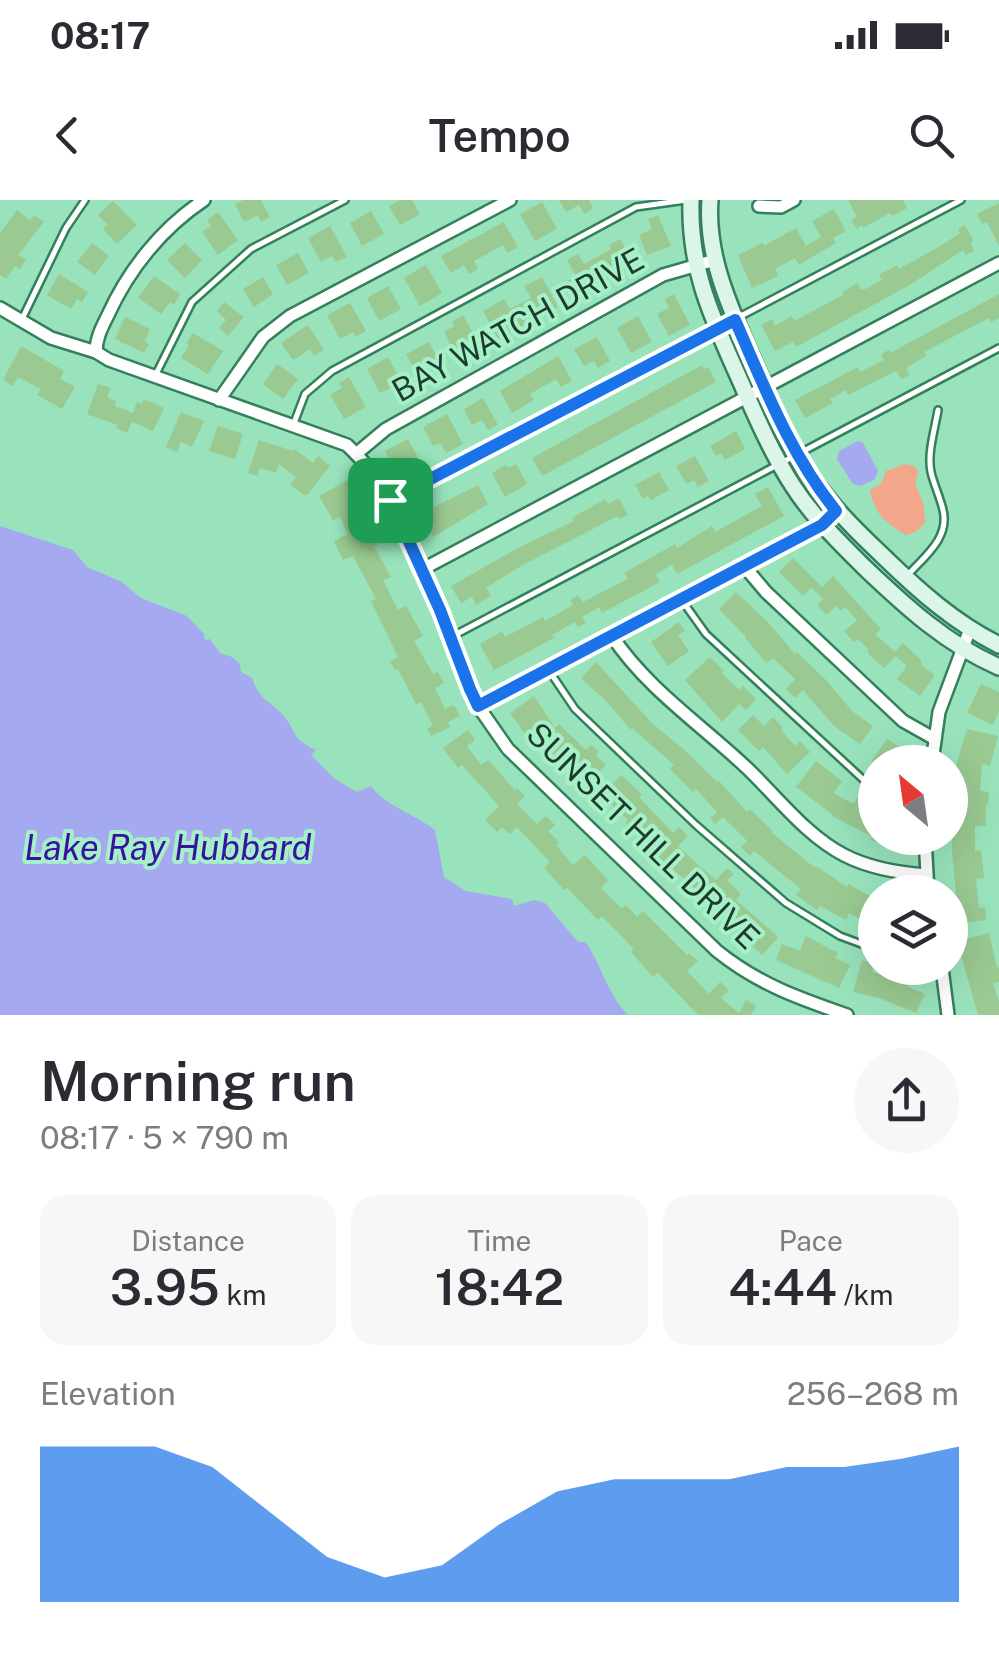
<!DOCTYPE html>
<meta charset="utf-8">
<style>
body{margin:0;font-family:"Public Sans",sans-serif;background:#f7f7f7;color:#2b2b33;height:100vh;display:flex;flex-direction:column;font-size:38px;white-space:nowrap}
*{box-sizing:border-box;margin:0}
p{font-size:32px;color:#7c7c81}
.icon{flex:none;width:55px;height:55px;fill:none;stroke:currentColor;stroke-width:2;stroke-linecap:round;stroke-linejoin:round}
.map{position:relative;height:815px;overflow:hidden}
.drawer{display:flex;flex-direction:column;background:#fff;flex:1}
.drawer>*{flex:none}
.needle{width:65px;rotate:331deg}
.tools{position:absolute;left:858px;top:545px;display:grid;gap:20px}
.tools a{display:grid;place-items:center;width:110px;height:110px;border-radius:50%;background:#fff;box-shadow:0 10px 40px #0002;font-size:50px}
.pin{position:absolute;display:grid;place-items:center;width:85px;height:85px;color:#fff;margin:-42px;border-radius:20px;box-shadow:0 5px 15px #0006}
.round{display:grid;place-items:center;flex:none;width:105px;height:105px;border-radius:52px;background:#f7f7f7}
.overview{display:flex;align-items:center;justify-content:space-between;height:170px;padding:0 40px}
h1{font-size:55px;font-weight:600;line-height:75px}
.stats{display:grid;grid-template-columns:repeat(3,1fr);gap:15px;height:170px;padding:10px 40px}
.stats div{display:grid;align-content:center;border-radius:25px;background:#f7f7f7;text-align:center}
.stats b{font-size:50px;font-weight:600}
.stats small{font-size:28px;font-weight:400}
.stats p{font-size:28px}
.chart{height:280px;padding:20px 40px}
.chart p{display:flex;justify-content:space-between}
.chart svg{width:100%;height:180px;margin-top:10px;fill:#1a73e8;opacity:.7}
.status{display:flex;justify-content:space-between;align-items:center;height:70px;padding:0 50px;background:#fff;direction:ltr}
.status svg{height:28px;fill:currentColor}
header{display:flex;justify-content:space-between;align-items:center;height:130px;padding:0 40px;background:#fff;font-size:45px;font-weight:600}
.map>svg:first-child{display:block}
.green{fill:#f2a68a}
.water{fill:#a5a9f0}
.building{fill:#9ac991}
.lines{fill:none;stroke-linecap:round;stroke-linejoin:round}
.lane-casing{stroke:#347f5c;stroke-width:10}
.street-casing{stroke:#347f5c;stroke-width:16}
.secondary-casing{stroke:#347f5c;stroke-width:20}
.lane{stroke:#fff;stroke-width:5}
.street{stroke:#fff;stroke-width:11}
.secondary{stroke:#dbf5e8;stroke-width:15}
.route-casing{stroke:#fff;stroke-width:20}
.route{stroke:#1a73e8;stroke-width:12}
.labels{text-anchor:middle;stroke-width:8;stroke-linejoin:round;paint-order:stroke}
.street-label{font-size:32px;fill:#1c3b2b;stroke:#a5f0c9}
.water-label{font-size:35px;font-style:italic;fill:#3614a0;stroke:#a5f0c9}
</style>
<div class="status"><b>08:17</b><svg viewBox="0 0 49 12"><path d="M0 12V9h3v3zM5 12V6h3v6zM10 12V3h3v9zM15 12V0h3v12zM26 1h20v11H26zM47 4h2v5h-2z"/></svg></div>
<header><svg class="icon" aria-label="back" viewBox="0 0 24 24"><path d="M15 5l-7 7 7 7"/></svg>Tempo<svg class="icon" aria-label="search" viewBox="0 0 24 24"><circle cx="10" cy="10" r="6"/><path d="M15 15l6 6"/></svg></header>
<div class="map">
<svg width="999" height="815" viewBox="0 0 999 815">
<rect width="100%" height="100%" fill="#98e3bc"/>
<path class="green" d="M905,264l10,2 3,6 -3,12 9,21 1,18 -8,8 -11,4c-20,-12 -32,-21 -36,-45l12,-7 4,-12z"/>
<g class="water">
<path d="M858,241l5,2 15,28 -3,8 -14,7 -8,-2 -16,-25 2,-8z"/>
<path d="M0,326l73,24 14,17 35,15 19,16 46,18 17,18 1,6 5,-1 10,14 12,4 8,7 1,8 11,6c8,23 17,22 31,37 16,19 6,22 33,35l-5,5 24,24 22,13 14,-6c13,19 45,29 64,44l9,47 22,14 46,8 2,7 20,-6 11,3 33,39h7l3,3c13,22 23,54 40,70h-628z"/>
</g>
<g class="building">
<path d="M243,0h18l9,17 -9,5 -3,-7 -14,7 -9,-18z"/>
<path d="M400,0h12l8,14 -20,11 -11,-19z"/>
<path d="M559,0h30l4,8 -9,6 -5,-9 -13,7z"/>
<path d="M848,0h55l4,8 -15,8 -2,-3 -27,15 -1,-3 -5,4 -6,-9 6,-3z"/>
<path d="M113,1l24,24 -20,19 -14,-15 5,-4 -10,-10z"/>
<path d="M542,2l15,27 -22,12 -15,-27z"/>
<path d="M999,3v43l-12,-24 -5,2 -5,-10z"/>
<path d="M834,9l12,22 -13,7 3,5 -37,22 -4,-7 -20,11 3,7 -26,12 -14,-33 25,-12 1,3 32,-18 10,18 15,-9 -9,-16z"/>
<path d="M17,10l13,10 4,-5 10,7 -26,33 8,5 -6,9 -5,-3 -9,13 -6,-4v-42z"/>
<path d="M371,11l13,23 -22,12 -12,-23z"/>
<path d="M218,12l20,28 -20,15 -16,-23 9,-6 -4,-6z"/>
<path d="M658,15l13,31 -24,9 -8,-20 13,-6 -4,-10z"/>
<path d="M504,22l14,25 -11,6 -4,-8 -29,16 4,8 -9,5 -5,-9 -13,8 -10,-17z"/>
<path d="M965,25l8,15 -2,5 3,6 -8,4 -3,-5 -55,36 -112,61 -3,-5 -18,9 -14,-26 11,-6 3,7 17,-10 2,5 49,-26 -1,-3 16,-9 3,7 7,-2 14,-8 -3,-5 18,-10 2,4 43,-24 18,-12 -2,-4z"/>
<path d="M330,26l17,31 -11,5 -4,-6 -11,6 -13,-24z"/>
<path d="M620,39l11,21 -3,2 3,6 -55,27 -8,-14 8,-5 -9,-16 11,-6 6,10 27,-15 -2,-4z"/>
<path d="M92,43l17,13 -14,19 -18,-13z"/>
<path d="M185,43l17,17 -17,18 -18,-18z"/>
<path d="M298,53l11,20 -22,12 -11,-20z"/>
<path d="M426,65l16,28 -22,13 -16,-28z"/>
<path d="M59,74l29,18 -6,10 -5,-3 -6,10 -24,-14z"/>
<path d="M154,76l26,18 -6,11 -4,-3 -9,12 -23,-16z"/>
<path d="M263,77l10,17 -19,13 -11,-18z"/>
<path d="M542,77l16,30 -60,32 -15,-28 21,-12 6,10 21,-11 -7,-12z"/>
<path d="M388,86l13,23 -22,12 -12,-23z"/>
<path d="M674,94l16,31 -21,11 -12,-22 12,-6 -4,-9z"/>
<path d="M999,94v24l-8,4 -2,-4 -65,34 2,4 -20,12 4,7 -9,4 -5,-8 -48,24 -2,-5 -16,9 3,4 -28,15 -10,-18 63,-33 2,5 24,-12 -3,-6 8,-4 1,3z"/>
<path d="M224,102l20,15 -16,19 -9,-8 7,-8 -9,-9z"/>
<path d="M350,103l16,28 -11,6 -2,-5 -13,7 -13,-24z"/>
<path d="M463,115l17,31 -22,12 -14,-26 10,-6 -2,-4z"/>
<path d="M638,116l14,26 -21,11 -14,-25z"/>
<path d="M125,117l25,12 -5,13 4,2 -5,9 -29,-14z"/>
<path d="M308,125l16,25 -10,6 -4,-7 -17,11 -12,-17z"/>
<path d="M193,133l30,18 -15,23 -27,-16 8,-13 -3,-1z"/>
<path d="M597,137l13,24 -12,7 -4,-7 -10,5 -10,-17z"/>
<path d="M429,142l13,24 -22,12 -14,-24z"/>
<path d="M21,146l43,25 -4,8 15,8 -13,22 -25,-14 4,-6 -23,-12 -5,9 -10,-6z"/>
<path d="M558,156l14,25 -11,6 -5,-8 -26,15 4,6 -22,13 -12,-22z"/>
<path d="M388,157l17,31 -11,6 -3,-6 -11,5 -13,-24z"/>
<path d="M277,164l21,15 -15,20 -20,-15z"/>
<path d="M702,165l2,4 4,-2 8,15 -174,94 -10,-18z"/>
<path d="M349,177l17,30 -22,12 -14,-24 12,-7 -3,-5z"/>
<path d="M98,184l13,4 -4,9 9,4 -1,5 18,7 4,-11 5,2 2,-5 20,9 -11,23 -21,-9 -5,11 -11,-5 2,-3 -31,-11z"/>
<path d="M483,198l15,27 -10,5 -6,-10 -10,5 -8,-16z"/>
<path d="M181,212l23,9 -12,26 -11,-5 -4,10 -11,-5z"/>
<path d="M447,214l16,30 -17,9 -6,-10 -7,3 -10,-19z"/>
<path d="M218,226l25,8 -8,25 -26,-8z"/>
<path d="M736,231l9,18 -20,11 -4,-7 -5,3 -6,-10z"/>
<path d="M408,239l13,24 -9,6 -4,-7 -13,7 -10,-18z"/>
<path d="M259,240l34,11 1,-2 19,14 5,-7 12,10 -23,29h-3l-14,-10 6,-8 -17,-13 -3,9 -16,-5 -3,8 -9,-3z"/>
<path d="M695,256l14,25 -11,6 -4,-7 -8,4 -10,-18z"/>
<path d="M516,264l11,20 -22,13 -13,-24 14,-8 2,3z"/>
<path d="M659,272l10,18 -18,10 -3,-4 -5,3 -8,-14z"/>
<path d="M350,279l6,11 -7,4 13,24 3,-2 13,28 -4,2 17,31 -8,3 15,30 8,-4 17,30 -9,5 19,33 5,-2 6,11 -9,5 10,21 9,-4 6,11 -12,6 2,5 -19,9 -4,-7 6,-3 -12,-24 -5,2 -18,-35 -3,1 -5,-9 8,-4 -27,-56 5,-2 -23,-43 -10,4 -9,-19 14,-7 -8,-17 -7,3 -14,-24z"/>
<path d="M478,285l10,19 -55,33 -13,-23z"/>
<path d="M768,287l16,29 -107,58 -5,-9 -16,9 4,8 -58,31 -3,-6 -17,10 4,6 -8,4 -3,-5 -23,13 2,3 -60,32 -14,-26 22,-13 3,6 38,-20 2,4 28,-16 -3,-5 8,-5 5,7 45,-23 -4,-6 51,-29 2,4 35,-22 3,6 47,-26 -7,-12z"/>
<path d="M619,298l9,17 -8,4 -2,-3 -97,50 -35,22 5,8 -15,9 -4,-8 -11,6 -10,-17 65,-37 58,-28 -2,-3 33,-19 3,5z"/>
<path d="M793,358l29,29 11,-11 48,53 -6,5 20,18 8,-9 19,18 -2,3 13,10 1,3 -14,19 -23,-17 10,-13 -11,-10 -12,12 -17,-16 2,-2 -11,-11 -4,3 -10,-11 13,-11 -12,-13 -4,4 -5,-5 -10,9 -9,-10 6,-6 -12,-12 -8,9 -24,-24z"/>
<path d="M736,392l30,28 29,34 2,-2 29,28 26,31 21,15 -13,18 -26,-18 -31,-36 -8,8 -9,-9 9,-10 -22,-21 -7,5 -21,-25 1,-1 -27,-28z"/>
<path d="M679,422l6,9 -7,4 11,16 -21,15 -17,-24z"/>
<path d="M710,457l14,14 -2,2 17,17 4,-4 13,13 -10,11 -7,-6 -17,18 -37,-42z"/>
<path d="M596,462l56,61 36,30 29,29 2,-1 28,31 3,-3 23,22 -1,2 43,35 1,-2 31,21 1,-3 26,14 -12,22 -13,-7 -3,7 -26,-14 -3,4 -21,-15 5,-6 -47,-38 -4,5 -9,-9 6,-6 -24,-24 -8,7 -5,-6 7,-6 -21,-23 -3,3 -23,-23 4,-4 -42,-37 -1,2 -27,-31 -23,-21z"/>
<path d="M981,484l18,8v19l-6,14 -26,-12z"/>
<path d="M534,496l21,32 4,-4 27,26 5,-5 8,7 -3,4 10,9 -19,20 -54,-50 -5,3 -18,-25z"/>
<path d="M753,515l11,11 9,-9 10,11 -2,2 14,16 5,-5 10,11 -23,22 -24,-27 -4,4 -21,-21z"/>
<path d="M967,529l31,7 -8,30 -8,-2 -2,27 9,1 -1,13h-2v21h-11v25l6,-1 3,28 -8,1 3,29 6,-1 1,13 -32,4 -3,-30 5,-1 -4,-40v-38l3,-46z"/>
<path d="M468,530l7,10 -8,6 14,19 7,-5 27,30 2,-2 8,8 -8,8 20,20 9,-8 9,9 -7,6 11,11 -3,3 17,20 12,-10 23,25 -7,8 21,21 4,-4 11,12 6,-6 44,44 2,-2 9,8 -11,10 22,23 11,-12 9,8 -8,8 18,15 7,-13 10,6 -5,9h-53l-40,-42 -5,4 -22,-25 3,-3 -32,-33 -4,4 -31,-32 -3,2 -20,-22 6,-6 -33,-35 -7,7 -8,-7 -5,5 -12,-12 14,-14 -37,-41 -4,3 -15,-20z"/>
<path d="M887,539l27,17 -4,6h-39z"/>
<path d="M816,561l26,20 -9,12 21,11 5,-9 14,7 -6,12 8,3v21h26l-4,11 -29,-10 7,-1 -43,-22v-2l-36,-27z"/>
<path d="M621,575l21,19 -3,3 34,36 6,-6 9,9 -10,10 19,18 19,16 11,-12 7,6 -7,6 14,14 -5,6 41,36v3l-15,16 -50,-46 3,-3 -61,-53 -28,-30 2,-3 -26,-24z"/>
<path d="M989,733l8,35 2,-1v15l-6,1 6,19v13h-21l-21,-74z"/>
<path d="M806,736l32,17 -3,5 15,7 -11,23 -63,-28 6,-16 18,7z"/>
<path d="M862,760l13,4 -3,8 25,7 4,-7 12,5 -5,10 17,7 -9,19 -37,-15 -26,-6z"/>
</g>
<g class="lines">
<defs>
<g id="lane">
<path d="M22,119l44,-91 19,-28"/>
<path d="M156,174l36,-72 59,-53 94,-49"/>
<path d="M294,223l11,-29 27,-23 304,-164 50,-7"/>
<path d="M390,301l571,-301"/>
<path d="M907,376c17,-19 43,-38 36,-66 -3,-13 -9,-25 -12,-38 -4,-19 4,-43 7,-62"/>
<path d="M681,399l25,35 162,150 7,2"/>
<path d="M453,436l546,-288"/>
<path d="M550,472l25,37 121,116 90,78 54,33 35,13"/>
</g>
<g id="street">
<path d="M759,6l22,1 13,-7"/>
<path d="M0,108l51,30 45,14 13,8 238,85 9,9 21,23 22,42 41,91 30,79 8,17 30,43 209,202c41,33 81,47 130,64"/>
<path d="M96,152c0,-14 6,-25 12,-37 21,-46 54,-87 96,-115"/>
<path d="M219,200l44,-63 27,-21 220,-116"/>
<path d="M356,254l30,-25 277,-154 52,-15"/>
<path d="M744,366l22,26 137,129 32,18"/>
<path d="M421,370l578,-307"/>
<path d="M612,436c35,53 91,90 136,133 30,29 59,67 96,86 25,13 55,18 82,20"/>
<path d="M478,506l344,-181 15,-14"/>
<path d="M932,562l7,-50 31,-83"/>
<path d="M925,638l3,54"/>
<path d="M942,768l6,47"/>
</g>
<g id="secondary">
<path d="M691,0c-2,65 18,111 44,169 18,40 34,80 58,117 20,31 45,55 71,81 41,39 82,77 135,100"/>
<path d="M710,0c-4,52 17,100 37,147 17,37 31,76 52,111 23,39 53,69 85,99 35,34 71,66 115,88"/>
</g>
</defs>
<use href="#lane" class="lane-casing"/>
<use href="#street" class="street-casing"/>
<use href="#secondary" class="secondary-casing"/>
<use href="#lane" class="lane"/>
<use href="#street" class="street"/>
<use href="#secondary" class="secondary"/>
</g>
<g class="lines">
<defs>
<path id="route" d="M735,120c29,66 55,134 101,191l-14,14 -344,181 -8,-17 -30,-79 -50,-110z"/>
</defs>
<use href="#route" class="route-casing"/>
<use href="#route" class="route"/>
</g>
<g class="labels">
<g class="street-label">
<text transform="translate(518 125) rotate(-29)" y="11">BAY WATCH DRIVE</text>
<text transform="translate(643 636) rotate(44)" y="11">SUNSET HILL DRIVE</text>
</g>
<g class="water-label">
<text x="168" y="660">Lake Ray Hubbard</text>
</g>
</g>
</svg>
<div class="tools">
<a><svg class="needle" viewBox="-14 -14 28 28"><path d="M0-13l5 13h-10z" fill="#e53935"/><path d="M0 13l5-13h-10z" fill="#7c7c81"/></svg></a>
<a><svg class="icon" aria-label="layers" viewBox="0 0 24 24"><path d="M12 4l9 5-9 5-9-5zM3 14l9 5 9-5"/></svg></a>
</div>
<div class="pin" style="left:390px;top:300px;background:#1e9e55"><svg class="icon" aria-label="arrive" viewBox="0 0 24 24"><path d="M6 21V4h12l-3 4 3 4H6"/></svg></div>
</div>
<section class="drawer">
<div class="overview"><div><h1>Morning run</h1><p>08:17 · 5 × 790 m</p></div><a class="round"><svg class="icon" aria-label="share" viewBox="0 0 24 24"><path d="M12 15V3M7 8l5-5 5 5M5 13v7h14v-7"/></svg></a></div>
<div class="stats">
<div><p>Distance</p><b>3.95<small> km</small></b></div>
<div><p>Time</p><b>18:42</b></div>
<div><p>Pace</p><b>4:44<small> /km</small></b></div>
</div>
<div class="chart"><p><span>Elevation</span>256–268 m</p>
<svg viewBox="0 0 160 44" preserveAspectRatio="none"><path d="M0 44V6L10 6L20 6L30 11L40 22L50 33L60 38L70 35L80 25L90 17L100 14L110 14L120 14L130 11L140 11L150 9L160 6V44z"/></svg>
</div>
</section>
